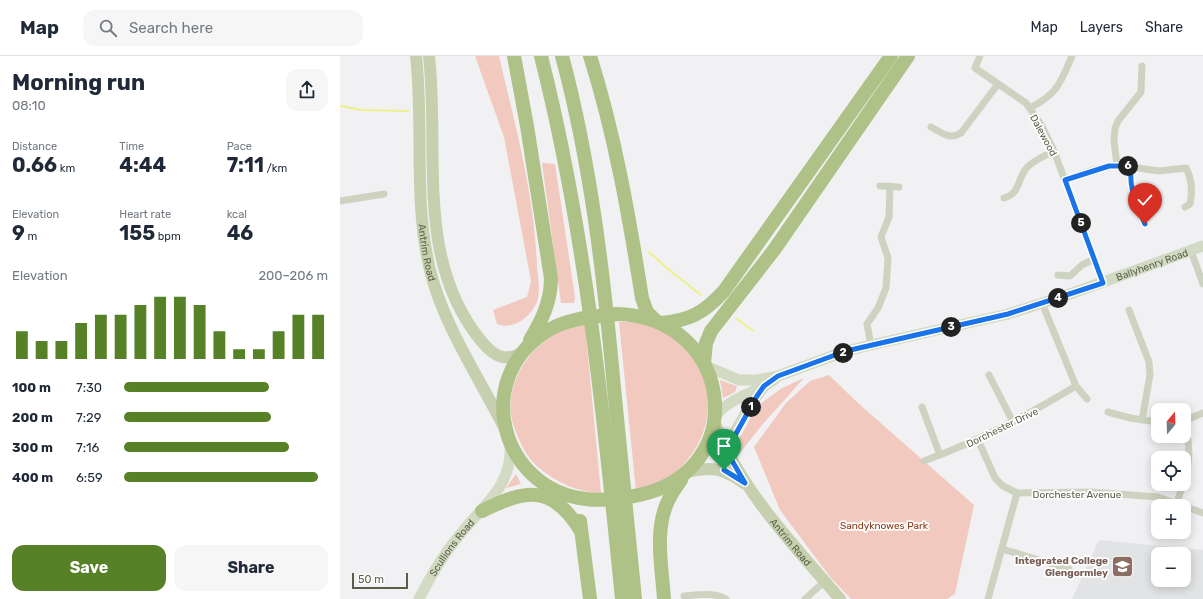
<!DOCTYPE html>
<meta charset="utf-8">
<style>
body{margin:0;font-family:Rubik,sans-serif;background:#f6f6f7;color:#1f2937;height:100vh;display:flex;flex-direction:column;font-size:15px;white-space:nowrap}
*{box-sizing:border-box;margin:0}
p{font-size:13px;color:#747a83}
.icon{flex:none;width:22px;height:22px;fill:none;stroke:currentColor;stroke-width:2;stroke-linecap:round;stroke-linejoin:round}
.map{position:relative;flex:1;overflow:hidden}
.drawer{display:flex;flex-direction:column;background:#fff;width:340px}
.drawer>*{flex:none}
.needle{width:26px;rotate:19deg}
.controls{position:absolute;left:811px;top:347px;display:grid;gap:8px}
.controls a{display:grid;place-items:center;width:40px;height:40px;border-radius:8px;background:#fff;box-shadow:0 2px 10px #0003;font-size:20px}
.scale{position:absolute;left:12px;bottom:10px;width:56px;box-sizing:border-box;padding-left:4px;border:2px solid #585f47;border-top:0;font-size:11px;line-height:14px;white-space:nowrap;color:#585f47;-webkit-text-stroke:3px #fff;paint-order:stroke}
.pin{position:absolute;display:grid;place-items:center;width:34px;height:34px;color:#fff;margin:-41px -17px;border-radius:50% 50% 50% 0;rotate:-45deg;box-shadow:0 0 4px #0007}
.pin .icon{rotate:45deg}
.km{position:absolute;width:20px;height:20px;margin:-10px;border-radius:50%;background:#222;color:#fff;font-size:11px;line-height:20px;text-align:center}
.round{display:grid;place-items:center;flex:none;width:42px;height:42px;border-radius:12px;background:#f6f6f7}
.summary{display:flex;align-items:center;justify-content:space-between;height:68px;padding:0 12px}
h1{font-size:22px;font-weight:700;line-height:30px}
.stats{display:grid;grid-template-columns:repeat(3,1fr);gap:6px;height:68px;padding:4px 12px}
.stats div{display:grid;align-content:center}
.stats b{font-size:20px;font-weight:700}
.stats small{font-size:11px;font-weight:400}
.stats p{font-size:11px}
.chart{height:112px;padding:8px 12px}
.chart p{display:flex;justify-content:space-between}
.chart svg{width:100%;height:72px;margin-top:4px;stroke:#568126;stroke-width:6}
.cta{display:flex;gap:8px;margin-top:auto;padding:8px 12px}
.cta a{flex:1;height:46px;border-radius:12px;background:#568126;color:#fff;font-size:16px;font-weight:700;line-height:46px;text-align:center}
.cta a+a{background:#f6f6f7;color:#1f2937}
ul{padding:0 12px;list-style:none;font-size:13px}
li{display:grid;grid-template-columns:64px 48px 1fr;align-items:center;height:30px}
li i{height:10px;border-radius:5px;background:#568126}
header{display:flex;align-items:center;gap:24px;box-sizing:border-box;height:56px;padding:0 20px;background:#fff;border-bottom:1px solid #e0e1e3}
header strong{font-size:19px}
nav{display:flex;gap:22px;margin-inline-start:auto;font-size:14px}
.search{width:280px;height:36px;background:#f6f6f7;display:flex;align-items:center;gap:10px;box-sizing:border-box;padding:0 14px;border-radius:12px;color:#747a83;font-size:15px}
main{display:flex;flex:1;min-height:0}
.map>svg:first-child{display:block}
.education{fill:#e2e3e4;fill-rule:evenodd}
.green{fill:#f2c9be}
.lines{fill:none;stroke-linecap:round;stroke-linejoin:round}
.stream{stroke:#eef089;stroke-width:2}
.street{stroke:#ced3c1;stroke-width:7}
.secondary{stroke:#d2dac3;stroke-width:11}
.primary{stroke:#c6d0af;stroke-width:12}
.highway{stroke:#aec187;stroke-width:14}
.route-casing{stroke:#fff;stroke-width:8}
.route{stroke:#1a73e8;stroke-width:5}
.labels{text-anchor:middle;stroke-width:3.5;stroke-linejoin:round;paint-order:stroke}
.street-label{font-size:10px;fill:#585f47;stroke:#fff}
.park-label{font-size:10px;fill:#863713;stroke:#fff}
.education-label{font-size:10px;font-weight:bold;fill:#785e54;stroke:#fff;text-anchor:end}
</style>
<header>
<strong>Map</strong>
<div class="search"><svg class="icon" aria-label="search" viewBox="0 0 24 24"><circle cx="10" cy="10" r="6"/><path d="M15 15l6 6"/></svg>Search here</div>
<nav><a>Map</a><a>Layers</a><a>Share</a></nav>
</header>
<main>
<section class="drawer">
<div class="summary"><div><h1>Morning run</h1><p>08:10</p></div><a class="round"><svg class="icon" aria-label="share" viewBox="0 0 24 24"><path d="M12 15V3M7 8l5-5 5 5M5 13v7h14v-7"/></svg></a></div>
<div class="stats">
<div><p>Distance</p><b>0.66<small> km</small></b></div>
<div><p>Time</p><b>4:44</b></div>
<div><p>Pace</p><b>7:11<small> /km</small></b></div>
</div>
<div class="stats">
<div><p>Elevation</p><b>9<small> m</small></b></div>
<div><p>Heart rate</p><b>155<small> bpm</small></b></div>
<div><p>kcal</p><b>46</b></div>
</div>
<div class="chart"><p><span>Elevation</span>200–206 m</p>
<svg viewBox="0 0 160 44" preserveAspectRatio="none"><path d="M5 44V27M15 44V33M25 44V33M35 44V22M45 44V17M55 44V17M65 44V11M75 44V6M85 44V6M95 44V11M105 44V27M115 44V38M125 44V38M135 44V27M145 44V17M155 44V17"/></svg>
</div>
<ul>
<li><b>100 m</b>7:30<i style="width:71%"></i></li>
<li><b>200 m</b>7:29<i style="width:72%"></i></li>
<li><b>300 m</b>7:16<i style="width:81%"></i></li>
<li><b>400 m</b>6:59<i style="width:95%"></i></li>
</ul>
<div class="cta"><a>Save</a><a>Share</a></div>
</section>
<div class="map">
<svg width="863" height="543" viewBox="0 0 863 543">
<rect width="100%" height="100%" fill="#f1f1f3"/>
<path class="education" d="M759,484l104,10v49h-131zM818,498h26v26h-26z"/>
<g class="green">
<path d="M135,0h24c16,69 36,140 38,212 1,9 3,21 1,30 -4,17 -24,33 -41,26l-4,-14 34,-13 4,-16 -27,-144z"/>
<path d="M202,107l13,1 20,133 -1,6h-13z"/>
<path d="M279,266c80,-4 118,86 64,143 -7,7 -15,14 -24,19 -7,3 -16,5 -23,7z"/>
<path d="M245,269l16,168c-24,-1 -44,-10 -63,-26 -9,-7 -16,-20 -20,-30 -2,-6 -5,-12 -6,-17 -6,-28 8,-58 29,-76 14,-11 26,-17 44,-19z"/>
<path d="M489,319l30,29 115,101 -19,89 -8,5h-96l-20,-21 -51,-68 -26,-63 32,-44 24,-22z"/>
<path d="M464,322l-42,47 -22,28 -4,-8 21,-39 25,-18z"/>
<path d="M380,324l17,6 -2,6 -12,6z"/>
<path d="M176,418l5,10 -15,4z"/>
</g>
<g class="lines">
<g class="stream">
<path d="M1,50l21,4 46,1"/>
<path d="M309,196l19,17 33,26"/>
<path d="M396,262l17,13"/>
</g>
<g class="street">
<path d="M640,0l-5,12 51,35 16,23 12,25 49,132"/>
<path d="M690,52c28,-15 30,-24 42,-52"/>
<path d="M591,71c11,6 19,13 30,6l37,-49"/>
<path d="M777,109l-3,-24 1,-13 3,-7 23,-29 1,-26"/>
<path d="M791,110c-2,24 5,36 14,58"/>
<path d="M725,124l28,-10 24,-5 42,6 27,-3c6,11 7,22 4,36l-5,3"/>
<path d="M540,130l19,1"/>
<path d="M664,142c15,-4 13,-16 21,-28 5,-8 21,-15 29,-19"/>
<path d="M0,145l44,-7"/>
<path d="M851,195l12,33"/>
<path d="M718,219l12,1 12,-11 12,-6"/>
<path d="M702,247l34,83 11,13"/>
<path d="M789,254l20,52 1,13 -8,45"/>
<path d="M531,289l-4,-21 11,-16 8,-20 2,-30 -7,-21 8,-20 1,-31"/>
<path d="M649,319l24,47"/>
<path d="M582,351l18,48"/>
<path d="M768,356l22,6 28,4"/>
<path d="M844,365l19,-8"/>
<path d="M638,384l17,38 8,8 14,7 74,-1 67,5 45,16"/>
<path d="M584,405c54,-20 103,-45 152,-75"/>
<path d="M844,425c7,-21 6,-38 0,-60"/>
<path d="M837,446l6,-18"/>
<path d="M662,493l67,20"/>
<path d="M344,540c13,-1 30,-4 42,3"/>
<path d="M465,543l20,-18"/>
<path d="M648,543l29,-106"/>
</g>
<g class="secondary">
<path id="s1" d="M366,310l33,14h18l21,-4 68,-25 25,-6 137,-31 59,-19 136,-49"/>
<path d="M374,362c15,-21 41,-24 61,-39"/>
<path d="M387,396c4,-17 25,-51 37,-65"/>
<path id="s2" d="M79,543c11,-22 23,-43 39,-62 23,-30 55,-50 52,-92"/>
</g>
<g class="primary">
<path id="s3" d="M76,0c8,71 -3,144 14,214 14,57 49,107 75,159"/>
<path d="M89,0c11,97 -15,204 53,286 12,14 23,21 41,10"/>
<path id="s4" d="M374,365c26,69 79,123 126,178"/>
<path d="M347,416c25,-6 35,-4 57,11"/>
</g>
<g class="highway">
<path d="M174,0l13,70 24,152c0,24 -9,42 -21,62"/>
<path d="M201,0c45,178 63,361 81,543"/>
<path d="M222,0c29,108 42,221 52,332 7,70 14,141 21,211"/>
<path d="M250,0c25,79 39,160 52,242l5,14 9,9"/>
<path d="M277,258c120,3 137,166 11,183 -14,2 -28,4 -42,2 -85,-10 -114,-118 -42,-166 22,-15 48,-16 73,-19z"/>
<path d="M320,267c29,-2 44,-10 64,-32l167,-235"/>
<path d="M364,307l2,-20 5,-12 63,-81 134,-194"/>
<path d="M142,455c44,-22 70,-27 99,20"/>
<path d="M240,465l10,78"/>
<path d="M324,543c-2,-31 -10,-69 4,-98 3,-7 8,-14 13,-21"/>
</g>
</g>
<g class="lines">
<defs>
<path id="route" d="M384,414l21,13 -18,-31 2,-6 28,-50 7,-10 14,-10 68,-25 162,-37 95,-31 -38,-103 44,-14h22c-2,24 5,37 14,58"/>
</defs>
<use href="#route" class="route-casing"/>
<use href="#route" class="route"/>
</g>
<defs>
<symbol id="school-square" viewBox="-11 -11 22 22"><rect x="-9" y="-9" width="18" height="18" rx="4" fill="#8d6e63" stroke="#fff"/><path d="M0-5L7-2L0 1L-7-2ZM-4 1L0 2.5L4 1V4Q0 6-4 4Z" fill="#fff"/></symbol>
</defs>
<g fill-rule="evenodd">
<use href="#school-square" x="770" y="498" width="25" height="25"/>
</g>
<g class="labels">
<g class="street-label">
<text transform="translate(704 79) rotate(62)" y="4">Dalewood</text>
<text dy="4" stroke="none"><textPath href="#s3" startOffset="197">Antrim Road</textPath></text>
<text dy="4" stroke="none"><textPath href="#s1" startOffset="466">Ballyhenry Road</textPath></text>
<text transform="translate(662 371) rotate(-26)" y="4">Dorchester Drive</text>
<text x="737" y="442">Dorchester Avenue</text>
<text dy="4" stroke="none"><textPath href="#s4" startOffset="144">Antrim Road</textPath></text>
<text dy="4" stroke="none"><textPath href="#s2" startOffset="61">Scullions Road</textPath></text>
</g>
<g class="park-label">
<text x="544" y="473">Sandyknowes Park</text>
</g>
<g class="education-label">
<text x="768" y="508">Integrated College<tspan x="768" dy="12">Glengormley</tspan></text>
</g>
</g>
</svg>
<div class="controls">
<a><svg class="needle" viewBox="-14 -14 28 28"><path d="M0-13l5 13h-10z" fill="#e53935"/><path d="M0 13l5-13h-10z" fill="#747a83"/></svg></a>
<a><svg class="icon" aria-label="locate" viewBox="0 0 24 24"><circle cx="12" cy="12" r="6"/><path d="M12 2v4M12 18v4M2 12h4M18 12h4"/></svg></a>
<a>+</a>
<a>−</a>
</div>
<div class="scale">50 m</div>
<div class="pin" style="left:384px;top:414px;background:#1e9e55"><svg class="icon" aria-label="arrive" viewBox="0 0 24 24"><path d="M6 21V4h12l-3 4 3 4H6"/></svg></div>
<div class="pin" style="left:805px;top:168px;background:#d93025"><svg class="icon" aria-label="check" viewBox="0 0 24 24"><path d="M5 12l5 5 9-10"/></svg></div>
<b class="km" style="left:411px;top:351px">1</b>
<b class="km" style="left:503px;top:297px">2</b>
<b class="km" style="left:611px;top:271px">3</b>
<b class="km" style="left:718px;top:242px">4</b>
<b class="km" style="left:741px;top:167px">5</b>
<b class="km" style="left:788px;top:110px">6</b>
</div>
</main>
